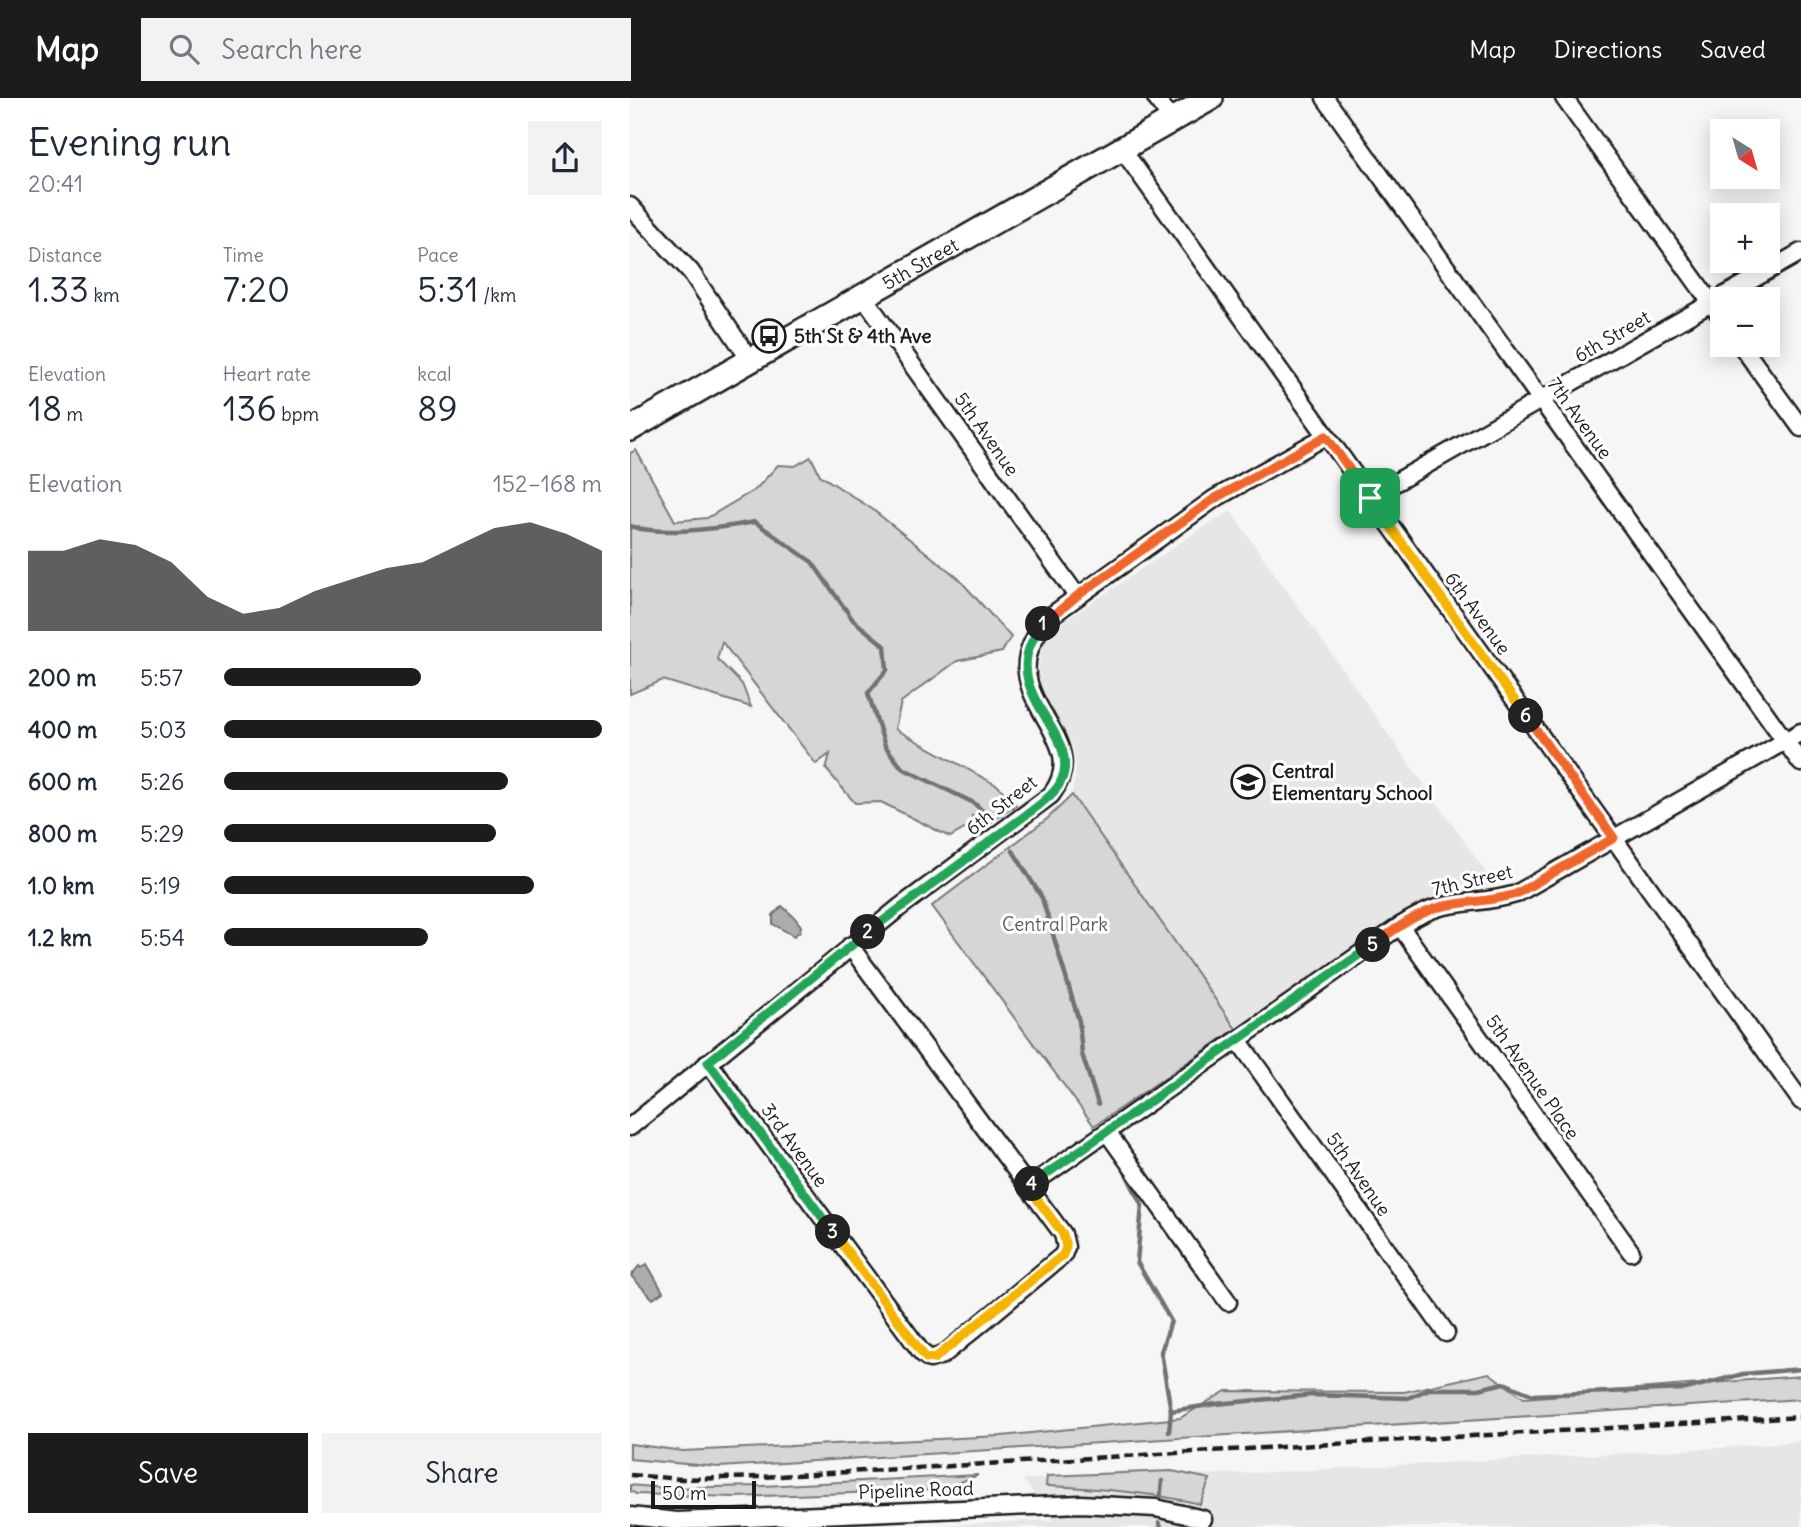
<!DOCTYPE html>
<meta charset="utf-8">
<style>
body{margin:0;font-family:Delius,sans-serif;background:#f2f2f3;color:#1f2937;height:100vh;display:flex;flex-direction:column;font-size:26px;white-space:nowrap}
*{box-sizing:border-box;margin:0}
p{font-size:23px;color:#747a83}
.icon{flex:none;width:38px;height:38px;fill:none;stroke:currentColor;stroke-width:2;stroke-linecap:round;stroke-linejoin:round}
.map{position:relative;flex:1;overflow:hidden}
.sheet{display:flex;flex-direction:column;background:#fff;width:630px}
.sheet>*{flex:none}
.needle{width:46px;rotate:143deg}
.controls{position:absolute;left:1080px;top:21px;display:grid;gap:14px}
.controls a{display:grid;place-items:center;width:70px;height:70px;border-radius:0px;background:#fff;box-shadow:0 4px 18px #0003;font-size:35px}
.scale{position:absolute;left:21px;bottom:18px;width:105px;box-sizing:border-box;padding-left:7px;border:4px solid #1c1c1c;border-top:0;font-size:19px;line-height:24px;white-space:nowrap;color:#1c1c1c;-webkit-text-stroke:5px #fff;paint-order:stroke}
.pin{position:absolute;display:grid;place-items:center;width:60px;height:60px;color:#fff;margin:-30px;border-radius:14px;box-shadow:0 4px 10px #0006}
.km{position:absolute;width:35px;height:35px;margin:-18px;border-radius:50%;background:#222;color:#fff;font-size:19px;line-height:35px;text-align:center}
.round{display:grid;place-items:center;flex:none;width:74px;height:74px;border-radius:0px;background:#f2f2f3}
.headline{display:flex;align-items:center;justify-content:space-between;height:119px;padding:0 28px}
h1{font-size:38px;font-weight:600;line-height:52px}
.figures{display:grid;grid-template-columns:repeat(3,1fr);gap:10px;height:119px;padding:7px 28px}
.figures div{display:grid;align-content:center}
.figures b{font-size:35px;font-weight:600}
.figures small{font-size:19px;font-weight:400}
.figures p{font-size:19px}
.chart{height:196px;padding:14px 28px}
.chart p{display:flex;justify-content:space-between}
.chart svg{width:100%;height:126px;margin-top:7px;fill:#1c1c1c;opacity:.7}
.action{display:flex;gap:14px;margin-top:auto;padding:14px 28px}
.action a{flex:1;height:80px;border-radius:0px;background:#1c1c1c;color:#fff;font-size:28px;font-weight:600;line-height:80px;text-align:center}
.action a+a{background:#f2f2f3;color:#1f2937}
ul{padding:0 28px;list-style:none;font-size:23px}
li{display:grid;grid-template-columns:112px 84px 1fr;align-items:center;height:52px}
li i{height:18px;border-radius:9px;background:#1c1c1c}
header{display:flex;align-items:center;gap:42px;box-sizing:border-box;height:98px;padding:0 35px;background:#1c1c1c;color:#fff}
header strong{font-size:33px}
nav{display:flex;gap:38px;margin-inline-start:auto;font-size:24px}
.search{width:490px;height:63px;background:#f2f2f3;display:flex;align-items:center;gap:18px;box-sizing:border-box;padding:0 24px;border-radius:0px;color:#747a83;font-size:26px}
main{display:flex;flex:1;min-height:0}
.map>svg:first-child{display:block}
.built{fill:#e6e6e6}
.green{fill:#d6d6d6;stroke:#797979;stroke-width:2}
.water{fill:#acacac;stroke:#727272;stroke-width:2}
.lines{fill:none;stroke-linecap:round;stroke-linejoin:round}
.stream{stroke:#727272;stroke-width:4.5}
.street-casing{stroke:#1c1c1c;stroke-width:21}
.secondary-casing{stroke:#1c1c1c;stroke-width:28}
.street{stroke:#fff;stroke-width:16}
.secondary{stroke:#fff;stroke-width:23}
.rail{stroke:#1c1c1c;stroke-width:4.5;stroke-dasharray:10 5;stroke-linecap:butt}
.split-1-casing{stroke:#fff;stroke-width:14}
.split-2-casing{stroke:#fff;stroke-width:14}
.split-3-casing{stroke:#fff;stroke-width:14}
.split-4-casing{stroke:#fff;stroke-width:14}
.split-5-casing{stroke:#fff;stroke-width:14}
.split-6-casing{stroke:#fff;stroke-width:14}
.split-7-casing{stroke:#fff;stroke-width:14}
.split-1{stroke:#f0652b;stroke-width:9}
.split-2{stroke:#22a559;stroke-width:9}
.split-3{stroke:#22a559;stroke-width:9}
.split-4{stroke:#f5b400;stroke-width:9}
.split-5{stroke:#22a559;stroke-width:9}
.split-6{stroke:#f0652b;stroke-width:9}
.split-7{stroke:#f5b400;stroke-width:9}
.labels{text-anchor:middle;stroke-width:6;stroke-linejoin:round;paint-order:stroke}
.street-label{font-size:19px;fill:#1c1c1c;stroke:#fff}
.poi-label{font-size:19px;font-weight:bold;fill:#1c1c1c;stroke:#fff;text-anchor:start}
.park-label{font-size:19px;fill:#5d5d5d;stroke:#fff}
</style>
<header>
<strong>Map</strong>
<div class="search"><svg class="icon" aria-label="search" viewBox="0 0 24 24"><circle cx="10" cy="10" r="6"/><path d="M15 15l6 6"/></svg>Search here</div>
<nav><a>Map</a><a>Directions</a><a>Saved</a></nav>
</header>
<main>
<section class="sheet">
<div class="headline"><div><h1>Evening run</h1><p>20:41</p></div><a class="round"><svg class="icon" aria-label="share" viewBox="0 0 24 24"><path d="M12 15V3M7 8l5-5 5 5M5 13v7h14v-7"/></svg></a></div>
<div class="figures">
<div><p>Distance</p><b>1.33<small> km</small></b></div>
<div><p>Time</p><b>7:20</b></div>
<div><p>Pace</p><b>5:31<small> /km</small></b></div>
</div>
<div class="figures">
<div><p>Elevation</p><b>18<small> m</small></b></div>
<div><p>Heart rate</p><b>136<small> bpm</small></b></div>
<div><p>kcal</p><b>89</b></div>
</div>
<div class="chart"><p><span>Elevation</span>152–168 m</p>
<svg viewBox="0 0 160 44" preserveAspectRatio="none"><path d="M0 44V16L10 16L20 12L30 14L40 20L50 32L60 38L70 36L80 30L90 26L100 22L110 20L120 14L130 8L140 6L150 10L160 16V44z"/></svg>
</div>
<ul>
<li><b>200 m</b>5:57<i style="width:52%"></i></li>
<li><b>400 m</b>5:03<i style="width:100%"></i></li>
<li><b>600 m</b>5:26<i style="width:75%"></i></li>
<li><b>800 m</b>5:29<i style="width:72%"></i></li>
<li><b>1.0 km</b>5:19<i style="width:82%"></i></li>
<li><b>1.2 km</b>5:54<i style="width:54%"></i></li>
</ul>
<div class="action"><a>Save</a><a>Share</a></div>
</section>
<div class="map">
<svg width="1171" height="1429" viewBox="0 0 1171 1429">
<rect width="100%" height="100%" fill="#f6f6f6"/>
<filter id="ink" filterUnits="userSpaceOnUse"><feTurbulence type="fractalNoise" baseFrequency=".0143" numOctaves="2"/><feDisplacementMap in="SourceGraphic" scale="14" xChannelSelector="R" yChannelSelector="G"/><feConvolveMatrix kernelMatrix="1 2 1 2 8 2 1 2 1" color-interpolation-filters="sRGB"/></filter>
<g filter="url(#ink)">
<g class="built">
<path d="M601,414l264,373 -42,10 -38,13 -179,121 -164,-234 4,-27 -3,-22 -33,-55 -1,-25 4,-25 20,-19 151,-102z"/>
<path d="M1171,1343v86h-898l150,-7 -30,-41 232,-6 463,-25z"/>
</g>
<g class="green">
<path d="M6,352l39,71 32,-3 49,-29 22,-24 17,1 16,-9 9,18 52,34 86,69 53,59 -9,15 -45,9 -56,41 -6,27 103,57 18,19 -29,20 -15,-9 1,8 -23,13 -69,-35 -26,1 -29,-34 4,-15 -14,10 -94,-122 -5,17 25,25 9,23 -88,-27 -33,14v-241z"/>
<path d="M442,697l164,234 -142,97 -162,-220 115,-87z"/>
<path d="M859,1275l35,25 277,-22v23l-1082,68 -89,-8v-15l53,7 318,-15 179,-18 46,-27 178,1z"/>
<path d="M542,1373l38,8 -10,25c-51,-12 -102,-16 -154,-18l1,-10z"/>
<path d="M348,1377l-37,15 -206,7 -99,-3 -6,-3v-6l34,3 98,-2z"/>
</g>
<g class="water">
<path d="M152,808l12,11 7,9 -1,5 -6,5 -21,-12v-9z"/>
<path d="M17,1166l16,28 -10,7 -22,-23 8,-10 2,2z"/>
</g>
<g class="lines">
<g class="stream">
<path d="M0,428c33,11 91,2 125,-4l57,40 41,58 32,26 2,24 -19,23 17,53 17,22 72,35 16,15"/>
<path d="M383,753l29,47 37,123 3,33 16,50"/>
<path d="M489,1062l23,45 -5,57 34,59 -10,31 10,59 -2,21"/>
<path d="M541,1313l45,-7 96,-9 96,3 21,-9h50l25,-6 29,12 153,-6 57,-15 58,-5"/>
<path d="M530,1402l2,-19"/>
<path d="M529,1425l2,4"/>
</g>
<defs>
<g id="street">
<path d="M526,0l16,22"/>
<path d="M695,0l476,665"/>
<path d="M934,0l158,220"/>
<path d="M492,51l679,952"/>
<path d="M0,108l61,66 59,88"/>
<path d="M233,198l214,300"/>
<path d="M1111,247l60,83"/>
<path d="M740,399l431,-245"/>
<path d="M770,828l231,326"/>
<path d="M608,942l208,293"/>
<path d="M78,964l214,291 8,6 13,-4 120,-100 3,-8 -3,-13 -213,-288"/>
<path d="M0,1029l270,-220 151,-112c49,-63 -75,-101 1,-180l162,-116 112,-63"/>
<path d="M477,1034l121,170"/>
<path d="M398,1089l372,-261c13,-8 25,-15 40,-19 25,-6 51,-5 76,-13l285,-162"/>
<path d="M0,1418l47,5 404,-17 75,4 47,11"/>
</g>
<g id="secondary">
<path id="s1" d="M0,331l581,-331"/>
</g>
</defs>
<use href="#street" class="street-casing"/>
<use href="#secondary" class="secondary-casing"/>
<use href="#street" class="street"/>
<use href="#secondary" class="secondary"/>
<path class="rail" d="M0,1377l51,4 80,-2 1040,-60"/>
</g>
</g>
<g class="lines" filter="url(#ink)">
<defs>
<path id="split-1" d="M413,526l34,-28 137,-97 112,-63 44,62"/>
<path id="split-2" d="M238,834l170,-126c8,-7 17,-13 22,-23 27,-50 -72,-92 -17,-159"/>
<path id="split-3" d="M203,1134l-125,-170 160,-130"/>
<path id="split-4" d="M203,1134l89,121 4,5 8,1 129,-104 3,-8 -3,-13 -35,-47 4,-3"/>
<path id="split-5" d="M402,1086l341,-239"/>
<path id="split-6" d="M743,847c21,-15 42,-31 67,-38 25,-6 51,-5 76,-13l98,-56 -88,-122"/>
<path id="split-7" d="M740,400l156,218"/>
</defs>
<use href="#split-1" class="split-1-casing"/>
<use href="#split-2" class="split-2-casing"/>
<use href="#split-3" class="split-3-casing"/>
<use href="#split-4" class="split-4-casing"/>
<use href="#split-5" class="split-5-casing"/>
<use href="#split-6" class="split-6-casing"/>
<use href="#split-7" class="split-7-casing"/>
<use href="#split-1" class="split-1"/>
<use href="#split-2" class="split-2"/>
<use href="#split-3" class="split-3"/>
<use href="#split-4" class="split-4"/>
<use href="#split-5" class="split-5"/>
<use href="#split-6" class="split-6"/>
<use href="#split-7" class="split-7"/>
</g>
<defs>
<symbol id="bus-ring" viewBox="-11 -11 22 22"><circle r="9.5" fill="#fff" stroke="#1c1c1c" stroke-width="1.5"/><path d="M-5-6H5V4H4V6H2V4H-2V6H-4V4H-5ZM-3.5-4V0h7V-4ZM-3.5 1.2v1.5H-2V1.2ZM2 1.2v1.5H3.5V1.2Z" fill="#1c1c1c"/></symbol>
<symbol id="school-ring" viewBox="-11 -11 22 22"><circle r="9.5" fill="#fff" stroke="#1c1c1c" stroke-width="1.5"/><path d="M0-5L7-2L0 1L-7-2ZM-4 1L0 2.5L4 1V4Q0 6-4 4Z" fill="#1c1c1c"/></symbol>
</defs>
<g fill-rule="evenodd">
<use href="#bus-ring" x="120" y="219" width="38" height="38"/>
<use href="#school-ring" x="599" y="665" width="38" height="38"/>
</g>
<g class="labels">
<g class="street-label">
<text dy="7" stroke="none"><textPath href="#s1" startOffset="334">5th Street</textPath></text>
<text transform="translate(982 238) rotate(-30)" y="7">6th Street</text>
<text transform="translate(950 320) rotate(54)" y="7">7th Avenue</text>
<text transform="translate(357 336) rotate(55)" y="7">5th Avenue</text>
<text transform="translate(848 515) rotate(54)" y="7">6th Avenue</text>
<text transform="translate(371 707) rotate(-38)" y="7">6th Street</text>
<text transform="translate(842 782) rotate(-13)" y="7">7th Street</text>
<text transform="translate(903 979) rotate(55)" y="7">5th Avenue Place</text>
<text transform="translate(165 1047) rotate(54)" y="7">3rd Avenue</text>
<text transform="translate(729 1076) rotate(55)" y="7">5th Avenue</text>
<text transform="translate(286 1392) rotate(-2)" y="7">Pipeline Road</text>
</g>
<g class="poi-label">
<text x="164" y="245">5th St &amp; 4th Ave</text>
<text x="642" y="680">Central<tspan x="642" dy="22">Elementary School</tspan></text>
</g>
<g class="park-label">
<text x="425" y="833">Central Park</text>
</g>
</g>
</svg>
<div class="controls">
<a><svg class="needle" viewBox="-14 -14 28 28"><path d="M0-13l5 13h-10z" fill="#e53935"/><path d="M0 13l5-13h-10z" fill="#747a83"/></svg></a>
<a>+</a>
<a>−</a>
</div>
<div class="scale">50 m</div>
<div class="pin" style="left:740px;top:400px;background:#1e9e55"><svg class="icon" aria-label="arrive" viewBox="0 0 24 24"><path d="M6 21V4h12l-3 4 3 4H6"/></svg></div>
<b class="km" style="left:413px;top:526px">1</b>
<b class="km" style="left:238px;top:834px">2</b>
<b class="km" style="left:203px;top:1134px">3</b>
<b class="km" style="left:402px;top:1086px">4</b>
<b class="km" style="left:743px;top:847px">5</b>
<b class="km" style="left:896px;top:618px">6</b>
</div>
</main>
